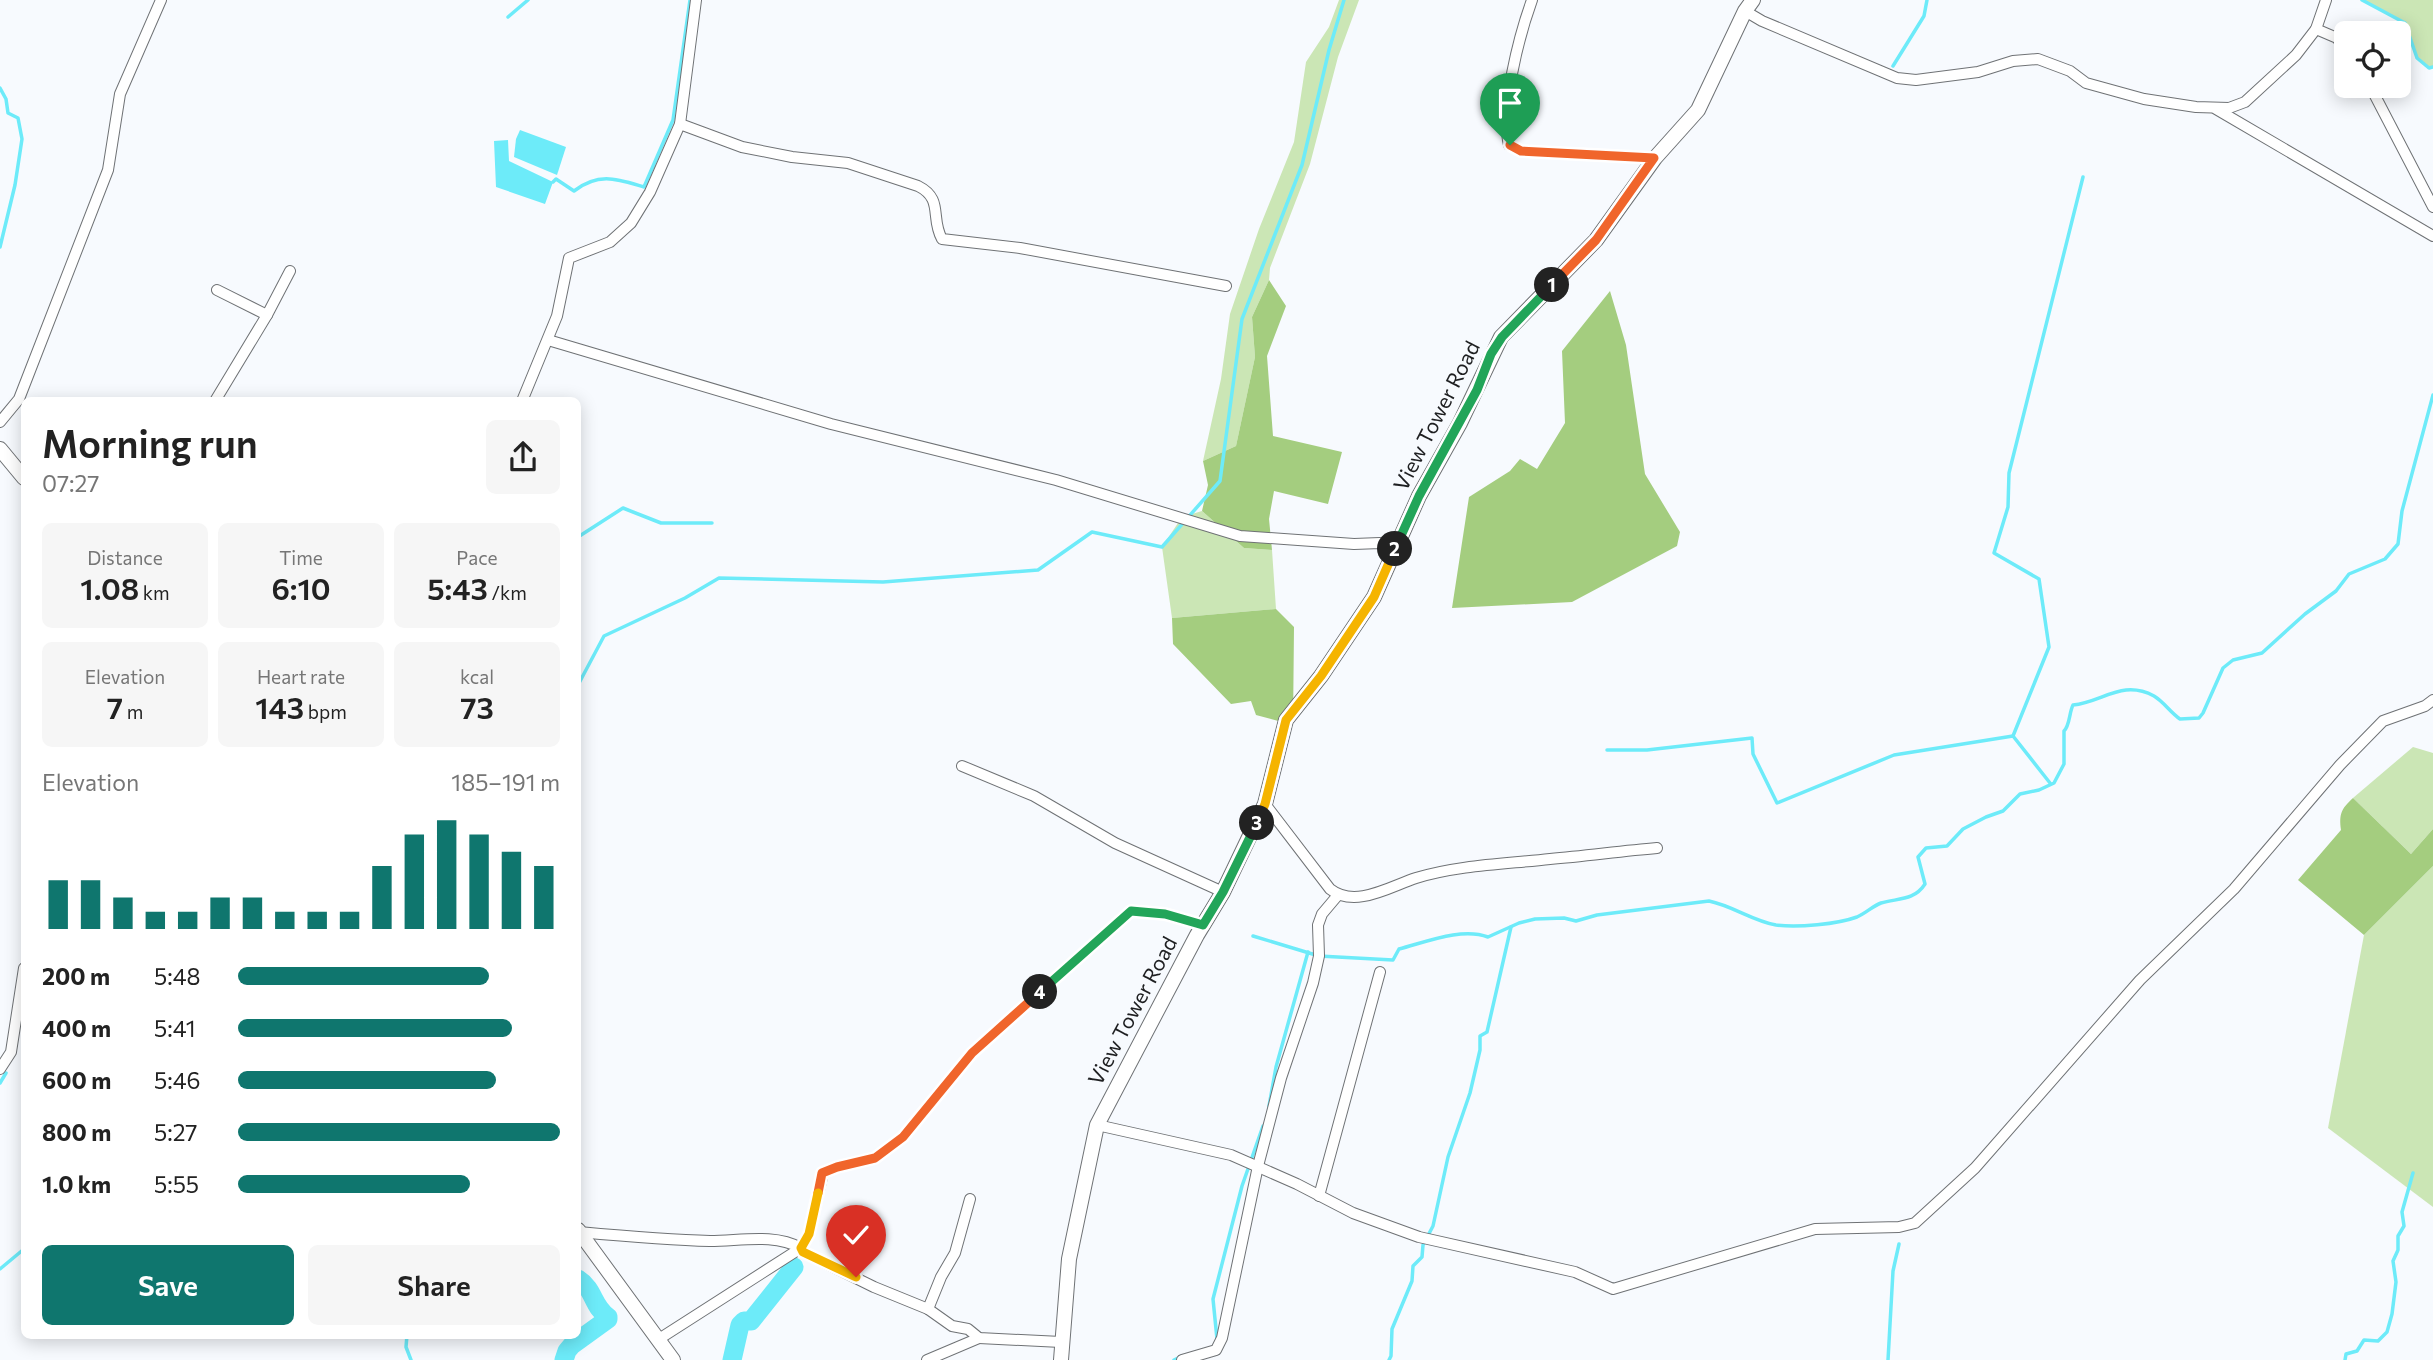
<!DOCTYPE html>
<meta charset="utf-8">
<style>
body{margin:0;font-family:Commissioner,sans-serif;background:#f6f6f6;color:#222;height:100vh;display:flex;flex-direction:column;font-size:26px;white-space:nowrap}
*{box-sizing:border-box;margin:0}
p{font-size:23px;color:#767676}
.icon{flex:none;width:38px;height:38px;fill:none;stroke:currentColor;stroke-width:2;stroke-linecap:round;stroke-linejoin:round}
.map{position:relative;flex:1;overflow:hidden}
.panel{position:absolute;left:21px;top:397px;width:560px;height:942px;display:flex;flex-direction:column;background:#fff;border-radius:10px;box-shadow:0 4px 18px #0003}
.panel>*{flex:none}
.tools{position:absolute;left:2334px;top:21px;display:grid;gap:14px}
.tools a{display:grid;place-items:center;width:77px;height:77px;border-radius:10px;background:#fff;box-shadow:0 4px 18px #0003;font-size:35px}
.pin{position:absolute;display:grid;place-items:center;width:60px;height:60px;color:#fff;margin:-72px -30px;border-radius:50% 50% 50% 0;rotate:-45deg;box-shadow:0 0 7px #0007}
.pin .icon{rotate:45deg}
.km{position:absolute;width:35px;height:35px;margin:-18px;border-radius:50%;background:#222;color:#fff;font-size:19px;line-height:35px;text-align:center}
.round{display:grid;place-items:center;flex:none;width:74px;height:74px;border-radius:10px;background:#f6f6f6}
.overview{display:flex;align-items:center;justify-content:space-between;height:119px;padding:0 21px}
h1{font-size:38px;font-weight:600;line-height:52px}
.stats{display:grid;grid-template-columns:repeat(3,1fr);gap:10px;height:119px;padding:7px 21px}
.stats div{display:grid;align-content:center;border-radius:10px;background:#f6f6f6;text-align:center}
.stats b{font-size:30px;font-weight:600}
.stats small{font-size:19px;font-weight:400}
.stats p{font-size:19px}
.chart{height:196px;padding:14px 21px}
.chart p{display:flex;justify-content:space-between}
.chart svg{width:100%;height:126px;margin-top:7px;stroke:#0f766e;stroke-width:6}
.action{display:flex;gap:14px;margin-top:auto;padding:14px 21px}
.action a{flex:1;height:80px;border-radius:10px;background:#0f766e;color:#fff;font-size:28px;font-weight:600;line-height:80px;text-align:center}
.action a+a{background:#f6f6f6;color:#222}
ul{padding:0 21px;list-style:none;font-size:23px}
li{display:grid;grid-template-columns:112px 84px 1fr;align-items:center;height:52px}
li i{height:18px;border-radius:9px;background:#0f766e}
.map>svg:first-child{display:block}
.green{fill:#cbe6b5}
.forest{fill:#a4cd7f}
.water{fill:#6debf9}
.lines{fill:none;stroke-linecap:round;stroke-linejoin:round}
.stream{stroke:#6debf9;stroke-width:3.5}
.river{stroke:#6debf9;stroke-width:19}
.minor-casing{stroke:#6f7275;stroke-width:12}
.tertiary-casing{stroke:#6f7275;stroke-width:16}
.minor{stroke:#fff;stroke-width:10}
.tertiary{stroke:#fff;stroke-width:14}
.split-1-casing{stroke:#fff;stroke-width:14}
.split-2-casing{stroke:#fff;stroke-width:14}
.split-3-casing{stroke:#fff;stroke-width:14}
.split-4-casing{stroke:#fff;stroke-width:14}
.split-5-casing{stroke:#fff;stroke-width:14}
.split-6-casing{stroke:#fff;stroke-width:14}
.split-1{stroke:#f0652b;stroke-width:9}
.split-2{stroke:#22a559;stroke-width:9}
.split-3{stroke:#f5b400;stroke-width:9}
.split-4{stroke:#22a559;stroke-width:9}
.split-5{stroke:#f0652b;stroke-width:9}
.split-6{stroke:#f5b400;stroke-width:9}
.labels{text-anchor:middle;stroke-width:6;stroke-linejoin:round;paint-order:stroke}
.street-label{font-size:21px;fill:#1e1f21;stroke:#f7fafe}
</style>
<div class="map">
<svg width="2433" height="1360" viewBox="0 0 2433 1360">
<rect width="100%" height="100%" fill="#f7fafe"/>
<g class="green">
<path d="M1339,0h20l-21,57 -28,107 -40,104 -1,12 -17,37 3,40 -19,89 -33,15 18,-82 9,-65 29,-85 35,-87 12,-80 23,-35z"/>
<path d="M2362,0h71v67l-4,1 -12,-10 -12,-35z"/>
<path d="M1202,511l42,37 28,2 4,59 -104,9 -10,-71 20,-30z"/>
<path d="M2413,747l20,6v76l-22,25 -58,-56z"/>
<path d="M2433,866v341l-105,-79 36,-193z"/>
</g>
<g class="forest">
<path d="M1269,280l17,26 -19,50 6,80 69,16 -14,52 -54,-13 -5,28 3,31 -28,-2 -42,-37 6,-26 -5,-24 33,-15 19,-89 -3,-40z"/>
<path d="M1610,291l16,54 19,129 35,58 -3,14 -105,56 -120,6 17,-111 41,-26 10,-12 17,10 28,-46 -3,-72z"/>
<path d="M1276,609l18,18 -1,98 -37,-10 -5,-14 -20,3 -58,-60 -1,-26z"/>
<path d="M2353,798l58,56 22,-25v37l-69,69 -66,-55 43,-50c-2,-16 0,-21 12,-32z"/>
</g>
<g class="water">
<path d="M520,130l46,17 -9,28 -43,-18 2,-18z"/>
<path d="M508,140l1,21 44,21 -8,22 -49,-17 -2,-46z"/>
</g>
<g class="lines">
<g class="stream">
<path d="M2362,0l43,23 12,35 12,10 4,-1"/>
<path d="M508,17l20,-17"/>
<path d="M1893,66l31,-50 3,-16"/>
<path d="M0,88l6,11 2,14 10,5 4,21 -7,46 -15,62"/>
<path d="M553,182l3,-3 18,12c25,-19 43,-12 70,-4l29,-67 17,-120"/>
<path d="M578,537l45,-29 38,15h51"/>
<path d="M578,685l26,-49 81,-38 34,-20 164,4 155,-12 54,-38 70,15 58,-66 22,-162 60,-154 27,-115 15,-50"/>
<path d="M2013,736l36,-89 -10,-68 -45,-26 14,-46 1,-34 74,-296"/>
<path d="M1607,750h40l105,-12 1,16 24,49 117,-48 119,-19 37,47"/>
<path d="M1253,936l66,20 74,4 6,-11c27,-7 63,-22 89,-12l31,-14 16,-4 29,-1 12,3 21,-6 112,-14c24,5 44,20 67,24 21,3 62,-1 81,-8 9,-4 16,-11 24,-14 17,-5 33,-2 44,-19l-7,-27 8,-9 21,-2 16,-17 23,-12 17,-6 17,-17 19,-4 15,-7 10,-19v-33c6,-6 5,-18 9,-26 30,-3 49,-26 81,-9 10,6 16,16 26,23l19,-1 4,-5 20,-45 10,-8 29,-7 43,-39 31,-23 13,-17 36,-15 13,-15 4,-33 31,-116"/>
<path d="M0,1083l6,-10"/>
<path d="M1269,1106l7,-39 32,-115"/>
<path d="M0,1269l24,-20"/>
<path d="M407,1335l-1,12 5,13"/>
<path d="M1217,1339l-4,-40 29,-113 21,-60"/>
<path d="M1174,1360l8,-4"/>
<path d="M1389,1360l2,-4 1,-27 20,-48 1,-15 9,-9 1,-12 10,-19 15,-69 22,-64 10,-43v-14l7,-4 24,-105"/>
<path d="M1888,1360l5,-89 6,-27"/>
<path d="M2345,1360l1,-6 11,-3 7,-11 14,1 9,-9 5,-18 4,-32 -3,-21 5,-11v-14l6,-10 -2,-14 11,-39"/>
</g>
<g class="river">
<path d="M564,1360l3,-9 5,-6 36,-26v-2c-16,-11 -13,-27 -30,-38"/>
<path d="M732,1360l8,-35 4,-4h7l43,-54"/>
</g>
<defs>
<g id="minor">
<path d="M1532,0c-13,36 -32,109 -23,145l12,6 134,7"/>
<path d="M1745,11l17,10 135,57 19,2 62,-8 35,-11 25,-2 32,12 16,12 58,16 52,8 33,1 16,-6 51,-47 20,-26 10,-29"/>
<path d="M2316,29l21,9 10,13"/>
<path d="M2370,86l63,121"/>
<path d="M2216,109l217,127"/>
<path d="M680,124l62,23 50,10 56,6 70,23c26,13 12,32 24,53l78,9 206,38"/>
<path d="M217,290l50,25"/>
<path d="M548,340l283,84 225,56 184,56 114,8 26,-1 15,6"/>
<path d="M215,401l52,-86 23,-44"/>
<path d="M522,401l35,-85 12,-58 41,-16 21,-19 19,-31 30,-68 16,-124"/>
<path d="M0,422l19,-23 89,-229 12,-76 41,-94"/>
<path d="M962,766l72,30 81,47 108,49"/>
<path d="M1265,804l65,85c25,20 61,-3 86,-11 43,-13 90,-14 134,-19 36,-3 71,-8 107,-11"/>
<path d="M0,1069l11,-17 13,-84"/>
<path d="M1097,1125l134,30 66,29 56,29 66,24 156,35 38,17 202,-60 84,-2 16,-4 60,-55 165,-188 94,-91 106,-124 43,-44 42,-15 8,-6"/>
<path d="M1319,1196l61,-224"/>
<path d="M579,1232c44,4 88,8 131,9 30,0 64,-8 91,7l8,-14 14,-61 14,-6 38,-9 28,-21 69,-84 159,-142 34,3 38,11"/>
<path d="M928,1309l24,17 16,3 11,9 82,4"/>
<path d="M659,1339l142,-91 2,4 71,35 54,22 13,-32 14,-24 15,-54"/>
<path d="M927,1360l52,-22"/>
<path d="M1182,1360l34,-10 6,-12 36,-172 23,-88 32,-95 6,-27 -1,-31 4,-11 16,-19"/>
</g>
<g id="tertiary">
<path d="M0,449l24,29"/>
<path d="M578,1230l95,130"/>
<path d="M1061,1360l8,-101 28,-134 100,-190 26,-43 42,-88 21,-84 35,-44 53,-79 45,-101 41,-73 41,-86 95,-97 59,-82 43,-48 47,-99 8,-11"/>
</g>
</defs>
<use href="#minor" class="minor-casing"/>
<use href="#tertiary" class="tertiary-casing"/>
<use href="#minor" class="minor"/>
<use href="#tertiary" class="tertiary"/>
</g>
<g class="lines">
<defs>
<path id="split-1" d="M1510,145l11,6 133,7 -58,82 -44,45"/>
<path id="split-2" d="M1395,549l24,-53 58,-106 14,-36 11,-17 50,-52"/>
<path id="split-3" d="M1257,823l8,-19 21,-84 35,-44 53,-79 21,-48"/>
<path id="split-4" d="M1040,992l91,-81 34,3 38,11 20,-33 34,-69"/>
<path id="split-5" d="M818,1193l4,-20 15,-6 38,-9 28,-21 69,-84 68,-61"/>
<path id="split-6" d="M818,1193l-9,41 -8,14 2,4 53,25"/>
</defs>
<use href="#split-1" class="split-1-casing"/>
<use href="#split-2" class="split-2-casing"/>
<use href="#split-3" class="split-3-casing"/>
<use href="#split-4" class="split-4-casing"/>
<use href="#split-5" class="split-5-casing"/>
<use href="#split-6" class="split-6-casing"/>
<use href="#split-1" class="split-1"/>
<use href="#split-2" class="split-2"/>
<use href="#split-3" class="split-3"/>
<use href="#split-4" class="split-4"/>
<use href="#split-5" class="split-5"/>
<use href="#split-6" class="split-6"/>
</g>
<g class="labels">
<g class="street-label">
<text transform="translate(1437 416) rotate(-63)" y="7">View Tower Road</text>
<text transform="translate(1133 1011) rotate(-62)" y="7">View Tower Road</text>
</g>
</g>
</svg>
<div class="tools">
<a><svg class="icon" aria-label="locate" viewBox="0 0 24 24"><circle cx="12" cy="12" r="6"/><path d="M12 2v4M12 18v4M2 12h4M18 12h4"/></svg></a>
</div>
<div class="pin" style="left:1510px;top:145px;background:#1e9e55"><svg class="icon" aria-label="arrive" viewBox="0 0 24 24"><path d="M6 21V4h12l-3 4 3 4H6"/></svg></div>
<div class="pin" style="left:856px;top:1277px;background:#d93025"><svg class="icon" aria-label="check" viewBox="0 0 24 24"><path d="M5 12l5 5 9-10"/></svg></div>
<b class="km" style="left:1552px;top:285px">1</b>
<b class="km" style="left:1395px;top:549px">2</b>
<b class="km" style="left:1257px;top:823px">3</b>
<b class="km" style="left:1040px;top:992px">4</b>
<section class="panel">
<div class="overview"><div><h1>Morning run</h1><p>07:27</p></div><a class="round"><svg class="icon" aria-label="share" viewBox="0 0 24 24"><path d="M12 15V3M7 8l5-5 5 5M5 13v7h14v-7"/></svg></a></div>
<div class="stats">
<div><p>Distance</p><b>1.08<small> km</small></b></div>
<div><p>Time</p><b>6:10</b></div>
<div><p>Pace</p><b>5:43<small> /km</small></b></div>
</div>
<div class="stats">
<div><p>Elevation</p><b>7<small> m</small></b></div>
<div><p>Heart rate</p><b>143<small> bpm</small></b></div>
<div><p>kcal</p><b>73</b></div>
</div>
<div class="chart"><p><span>Elevation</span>185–191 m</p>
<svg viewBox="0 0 160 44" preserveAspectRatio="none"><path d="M5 44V27M15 44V27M25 44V33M35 44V38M45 44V38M55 44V33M65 44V33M75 44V38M85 44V38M95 44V38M105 44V22M115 44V11M125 44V6M135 44V11M145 44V17M155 44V22"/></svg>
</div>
<ul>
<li><b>200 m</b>5:48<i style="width:78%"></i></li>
<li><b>400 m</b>5:41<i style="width:85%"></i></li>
<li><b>600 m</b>5:46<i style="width:80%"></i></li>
<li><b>800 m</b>5:27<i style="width:100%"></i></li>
<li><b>1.0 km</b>5:55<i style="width:72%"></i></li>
</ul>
<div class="action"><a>Save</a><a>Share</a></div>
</section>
</div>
